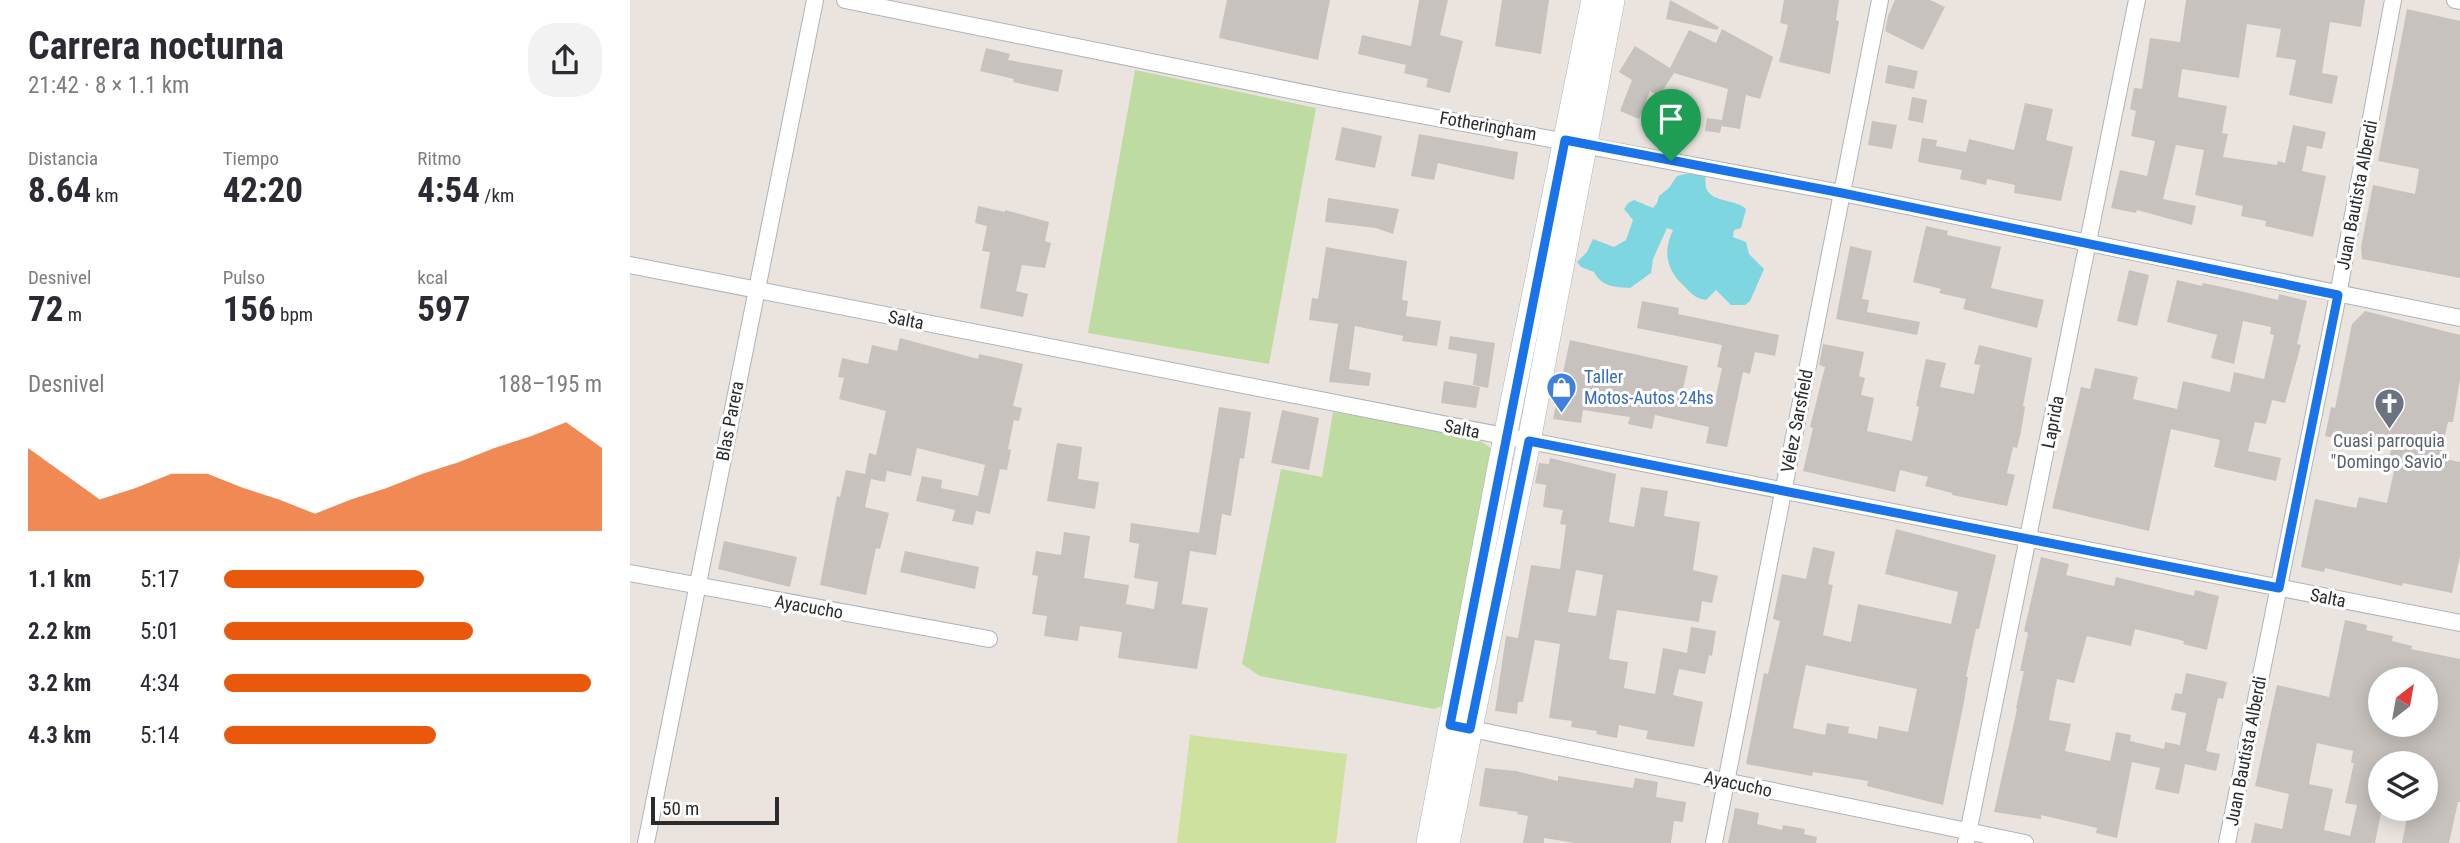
<!DOCTYPE html>
<html lang="es">
<meta charset="utf-8">
<style>
body{margin:0;font-family:"Roboto Condensed",sans-serif;background:#f2f2f3;color:#2b2b33;height:100vh;display:flex;flex-direction:column;font-size:26px;white-space:nowrap}
*{box-sizing:border-box;margin:0}
p{font-size:23px;color:#7c7c81}
.icon{flex:none;width:38px;height:38px;fill:none;stroke:currentColor;stroke-width:2;stroke-linecap:round;stroke-linejoin:round}
.map{position:relative;flex:1;overflow:hidden}
.sheet{display:flex;flex-direction:column;background:#fff;width:630px}
.sheet>*{flex:none}
.needle{width:46px;rotate:31deg}
.tools{position:absolute;left:1738px;top:667px;display:grid;gap:14px}
.tools a{display:grid;place-items:center;width:70px;height:70px;border-radius:50%;background:#fff;box-shadow:0 4px 18px #0003;font-size:35px}
.scale{position:absolute;left:21px;bottom:18px;width:128px;box-sizing:border-box;padding-left:7px;border:4px solid #2b2b2b;border-top:0;font-size:19px;line-height:24px;white-space:nowrap;color:#2b2b2b;-webkit-text-stroke:5px #fff;paint-order:stroke}
.pin{position:absolute;display:grid;place-items:center;width:60px;height:60px;color:#fff;margin:-72px -30px;border-radius:50% 50% 50% 0;rotate:-45deg;box-shadow:0 0 7px #0007}
.pin .icon{rotate:45deg}
.round{display:grid;place-items:center;flex:none;width:74px;height:74px;border-radius:28px;background:#f2f2f3}
.head{display:flex;align-items:center;justify-content:space-between;height:119px;padding:0 28px}
h1{font-size:38px;font-weight:700;line-height:52px}
.figures{display:grid;grid-template-columns:repeat(3,1fr);gap:10px;height:119px;padding:7px 28px}
.figures div{display:grid;align-content:center}
.figures b{font-size:35px;font-weight:700}
.figures small{font-size:19px;font-weight:400}
.figures p{font-size:19px}
.chart{height:196px;padding:14px 28px}
.chart p{display:flex;justify-content:space-between}
.chart svg{width:100%;height:126px;margin-top:7px;fill:#ea580c;opacity:.7}
ul{padding:0 28px;list-style:none;font-size:23px}
li{display:grid;grid-template-columns:112px 84px 1fr;align-items:center;height:52px}
li i{height:18px;border-radius:9px;background:#ea580c}
main{display:flex;flex:1;min-height:0}
.map>svg:first-child{display:block}
.green{fill:#bedba1}
.pitch{fill:#cfe19e}
.water{fill:#7ed6e1}
.building{fill:#c7c2bd;fill-rule:evenodd}
.lines{fill:none;stroke-linecap:round;stroke-linejoin:round}
.street-casing{stroke:#afb3b9;stroke-width:18}
.secondary-casing{stroke:#afb3b9;stroke-width:24}
.street{stroke:#fff;stroke-width:16}
.secondary{stroke:#fff;stroke-width:23}
.route-casing{stroke:#fff;stroke-width:14}
.route{stroke:#1a73e8;stroke-width:9}
.labels{text-anchor:middle;stroke-width:6;stroke-linejoin:round;paint-order:stroke}
.street-label{font-size:18px;fill:#2b2b2b;stroke:#fff}
.shop-label{font-size:18px;fill:#366cbe;stroke:#fff;text-anchor:start}
.worship-label{font-size:18px;fill:#5b616d;stroke:#fff}
</style>
<main>
<section class="sheet">
<div class="head"><div><h1>Carrera nocturna</h1><p>21:42 · 8 × 1.1 km</p></div><a class="round"><svg class="icon" aria-label="share" viewBox="0 0 24 24"><path d="M12 15V3M7 8l5-5 5 5M5 13v7h14v-7"/></svg></a></div>
<div class="figures">
<div><p>Distancia</p><b>8.64<small> km</small></b></div>
<div><p>Tiempo</p><b>42:20</b></div>
<div><p>Ritmo</p><b>4:54<small> /km</small></b></div>
</div>
<div class="figures">
<div><p>Desnivel</p><b>72<small> m</small></b></div>
<div><p>Pulso</p><b>156<small> bpm</small></b></div>
<div><p>kcal</p><b>597</b></div>
</div>
<div class="chart"><p><span>Desnivel</span>188–195 m</p>
<svg viewBox="0 0 160 44" preserveAspectRatio="none"><path d="M0 44V15L10 24L20 33L30 29L40 24L50 24L60 29L70 33L80 38L90 33L100 29L110 24L120 20L130 15L140 11L150 6L160 15V44z"/></svg>
</div>
<ul>
<li><b>1.1 km</b>5:17<i style="width:53%"></i></li>
<li><b>2.2 km</b>5:01<i style="width:66%"></i></li>
<li><b>3.2 km</b>4:34<i style="width:97%"></i></li>
<li><b>4.3 km</b>5:14<i style="width:56%"></i></li>
</ul>
</section>
<div class="map">
<svg width="1830" height="843" viewBox="0 0 1830 843">
<rect width="100%" height="100%" fill="#ebe4de"/>
<g class="green">
<path d="M505,70l181,38 -47,256 -181,-31z"/>
<path d="M703,412l141,24 19,14 -43,253 -16,6 -174,-33 -18,-12 39,-195 41,8z"/>
</g>
<path class="pitch" d="M560,735l157,19 -11,89h-159z"/>
<path class="water" d="M1069,171l6,3c1,5 0,9 1,13 4,16 28,11 40,22l-5,19 -7,2 -1,7 13,5 3,12 15,15 -14,32 -5,4h-14l-15,-15 -10,10c-12,-2 -15,-7 -23,-15 -17,-16 -20,-34 -10,-55l-6,-2 -14,31 -2,14 -21,15c-15,-1 -28,-1 -36,-16l-13,-5 -4,-5 10,-10 6,-13 21,8 12,-7 7,-20 -9,-11 4,-6 6,-3 19,8 4,-5 2,-7 10,-8 8,-12z"/>
<g class="building">
<path d="M597,0h103l-12,60 -99,-22z"/>
<path d="M789,0h29l-8,35 23,6 -13,52 -24,-6 2,-8 -24,-6 2,-8 -48,-11 4,-19 49,11z"/>
<path d="M872,0h47l-8,54 -46,-8z"/>
<path d="M1040,0l49,27 -2,3 -51,-11z"/>
<path d="M1154,0h55l-3,20 3,1 -9,53 -51,-12 9,-37 -8,-2z"/>
<path d="M1265,0h35l15,7 -22,43 -38,-19 3,-15z"/>
<path d="M1556,0h179l-4,27 -31,-5 -8,51 16,3 -6,28 -43,-9 7,-35 -20,-3 5,-28 -34,-5 -8,54 -57,-9 -4,28 49,9 -5,27 6,1 -5,23 54,8 1,-4 7,2 8,-38 33,7 -4,17 -15,-3 -5,25 24,5 -13,61 -48,-11 1,-5 -25,-5 2,-10 -48,-11 9,-45 -28,-5 -13,54 33,7 -4,19 -55,-15 -1,3 -25,-5 9,-38 27,6 8,-35 -24,-5 5,-25 -6,-2 4,-21 8,1 8,-51 30,4z"/>
<path d="M1777,9l53,12v257l-98,-19 -1,-12 12,-62 42,9 4,-25 -41,-8z"/>
<path d="M1092,29l51,28 -13,42 -14,-4 -6,34 -19,-3 1,-2 -2,9 -15,-2 2,-13 15,2 6,-31 -54,-16 -15,23 -9,-5 -11,28 -19,-8 12,-31 -13,-8 16,-26 35,22 19,-38 27,13z"/>
<path d="M356,48l24,6 -2,6 55,10 -5,22 -45,-10 1,-3 -34,-8z"/>
<path d="M1258,65l30,6 -4,18 -29,-6z"/>
<path d="M1282,97l15,3 -4,23 -15,-3z"/>
<path d="M1395,103l28,6 -7,31 27,7 -12,54 -47,-8 1,-8 -28,-6 -1,6 -26,-6 2,-9 -44,-8 4,-24 15,2 -1,6 30,6 3,-13 45,11z"/>
<path d="M1242,121l25,4 -5,24 -24,-4z"/>
<path d="M712,127l40,9 -7,32 -40,-8z"/>
<path d="M789,134l99,18 -4,28 -76,-17 -4,17 -23,-4z"/>
<path d="M698,198l71,11 -6,25 -17,-6 -51,-6z"/>
<path d="M348,206l27,6v-2l44,12 -4,19 6,2 -6,25 -23,-3 -6,26 12,3 -5,23 -43,-9 10,-56 -8,-1 5,-25 -12,-3z"/>
<path d="M1296,226l22,5 -1,4 54,12 -10,41 53,12 -7,28 -74,-19 3,-10 -27,-6 2,-4 -28,-7z"/>
<path d="M1220,246l22,5 -10,48 7,1 -2,12 53,10 -3,13 -81,-16z"/>
<path d="M696,247l81,14 -5,39 6,1 -2,15 35,5 -4,25 -35,-5 1,-5 -48,-10 -6,43 22,4 -2,13 -40,-4 9,-58 -29,-4 3,-22 6,1z"/>
<path d="M1499,270l20,5 -12,51 -20,-5z"/>
<path d="M1547,280l25,6 1,-3 24,5 51,12 1,-6 28,7 -10,43 4,1 -16,58 -13,-3 -6,24 -11,-2 -7,29 33,7 -5,23 -62,-14 6,-27 -49,-11 -22,102 -97,-23 29,-121 9,2 5,-21 43,9 -5,22 44,10 6,-28 47,11 4,-20 30,7 10,-44 -4,-1 1,-7 -28,-6 -9,43 -23,-6 6,-23 -50,-13z"/>
<path d="M1012,301l37,7 -1,6 101,21 -4,21 -20,-4 -5,22 -7,-2 -16,75 -21,-4 3,-16 -54,-12 -3,14 -24,-5 2,-7 -47,-7 -2,13 -28,-4 17,-79 118,26 -7,32 33,7 8,-37 -5,-1 5,-22 -85,-17z"/>
<path d="M1735,311l95,24v44l-7,43h-5l-8,36 20,4v94l-8,37 -49,-10 -1,3 -77,-18 -1,4 -23,-5 14,-68 41,9 3,-11 28,6 7,-32 -8,-1 5,-20 -66,-14 6,-29 4,1 17,-84z"/>
<path d="M820,336l45,7 -7,45 -15,-3 4,-31 -29,-5z"/>
<path d="M270,338l78,21 1,-5 44,10 -10,42 9,2 -3,13 -5,-1 -6,29 3,1 -4,20 -7,-1 -10,45 -14,-3 -3,14 -21,-4 3,-11 -39,-9 6,-25 20,4 -1,8 37,8 7,-31 -68,-17 -6,28 -24,-5 -2,11 -14,-3 -6,28 24,6 -9,36 -4,-1 -10,47 -46,-10 17,-89 3,1 6,-27 19,4 4,-21 7,2 10,-44 -47,-12 5,-21 -6,-1 4,-19 26,6 4,-19 25,6z"/>
<path d="M1193,344l41,8 -5,24 6,2 -4,17 13,3 -7,33 45,10 7,-34 -3,-1 10,-47 20,4 -6,24 34,7 6,-29 -6,-1 5,-19 53,13 -9,48 2,1 -4,25 -4,16 -4,-1 -6,26 8,2 -8,31 -55,-11v-2l-27,-7 3,-9 -28,-7 -5,22 -92,-21 10,-43 -3,-1 15,-60 -6,-2z"/>
<path d="M814,381l36,6 -4,21 -35,-5z"/>
<path d="M589,407l32,5 -7,47 -4,-1 -9,58 -9,-2 -6,41 -26,-4 -8,53 26,4 -11,61 -79,-11 4,-26 -42,-6 -2,15 -34,-5 3,-20 -15,-2 6,-38 -6,-1 4,-24 25,4 3,-23 26,4 -6,42 45,7 -3,19 28,5 4,-27 -24,-4 5,-34 -10,-2 2,-19 68,10z"/>
<path d="M652,410l37,8 -10,52 -38,-7z"/>
<path d="M427,443l25,4 -4,32 21,3 -4,27 -48,-8z"/>
<path d="M920,458l66,16 -7,48 25,5 7,-40 27,4 -4,25 36,6 -7,48 25,6 -6,27 -10,-2 -3,21 -82,-12 -8,49 19,3 -4,26 31,6 8,-46 24,5 4,-26 25,4 -4,25 -3,-1 -4,19 -26,-5 -6,26 30,7 -9,45 -48,-8 2,-8 -29,-6 -2,13 -21,-4 1,-3 -26,-4 1,-6 -23,-3 11,-74 -25,-4 -12,62h-5l-1,12 -22,-3 11,-75 12,2 13,-73 29,4 6,-44 -6,-1 3,-14 -20,-3 3,-22 -11,-2 4,-20 10,1zM946,570l27,5 -7,41 -28,-4z"/>
<path d="M1266,529l100,26 -17,74h-3l-10,48h2l-4,25 -21,103 -76,-19 1,-5 -55,-9 -1,4 -66,-12 18,-91 4,1 12,-53 -7,-2 9,-45 24,5 7,-32 22,5 -7,32 5,1 -10,50 28,7 7,-38 93,20 7,-32 -73,-18zM1176,665l111,24 -9,43 -29,-6 -2,13 -29,-6 1,-6 -22,-4 -2,12 -32,-7z"/>
<path d="M94,541l73,16 -7,30 -72,-18z"/>
<path d="M275,551l74,16 -4,22 -75,-17z"/>
<path d="M1411,557l28,7 -3,11 48,11 2,-9 78,19 1,-6 24,6 -12,54 -24,-6 1,-3 -49,-12 -4,17 -44,-10 -13,47 -17,-4 -8,41 22,4 -6,27 45,10 6,-29 15,3 -1,6 34,8 1,-7 15,3 6,-32 -15,-3 4,-17 7,1 4,-21 41,9 -4,17 -5,-1 -12,53 14,3 -4,17 -31,-7 -6,30 -24,-5 5,-21 -28,-6 -15,76 -21,-5 1,-5 -56,-13v4l-47,-7 23,-103 -1,-1 8,-37h-4l8,-38 -4,-2z"/>
<path d="M1715,620l22,5 -1,5 27,6 -1,5 20,5 -1,3 49,10v143h-2l-9,41h-47l7,-35h17v-45h-46v45h2l-7,35h-124l4,-20 27,6 7,-35 -34,-8 22,-101 52,12zM1750,679h46v10l7,2 -6,25h-1v8h-46zM1687,743l36,8 -2,12h3l-9,40 12,2 -7,31 -26,-6 9,-41 -24,-5z"/>
<path d="M855,768l31,3 42,10v-5l75,12 2,-10 23,4 -2,15 30,5 -3,20 -9,-1 -3,22h-96l-31,-5v5h-21l5,-27 -11,-2 1,-2 -39,-6z"/>
<path d="M1105,808l24,5 -2,11 25,6 1,-5 22,4 -1,5 13,3 -1,6h-88z"/>
</g>
<g class="lines">
<defs>
<g id="street">
<path d="M215,0l489,99 508,94 618,125"/>
<path d="M1825,0l5,1"/>
<path d="M0,265l1830,358"/>
<path d="M0,573l359,66"/>
<path d="M832,727l563,116"/>
<path d="M16,843l169,-843"/>
<path d="M1084,843l166,-843"/>
<path d="M1336,843l171,-843"/>
<path d="M1597,843l111,-548 55,-295"/>
</g>
<g id="secondary">
<path d="M798,843l73,-386 92,-457"/>
<path d="M818,843l81,-402 84,-441"/>
</g>
</defs>
<use href="#street" class="street-casing"/>
<use href="#secondary" class="secondary-casing"/>
<use href="#street" class="street"/>
<use href="#secondary" class="secondary"/>
</g>
<g class="lines">
<defs>
<path id="route" d="M935,140l277,53 496,102 -59,293 -750,-147 -59,288 -20,-4z"/>
</defs>
<use href="#route" class="route-casing"/>
<use href="#route" class="route"/>
</g>
<defs>
<symbol id="shop-pin" viewBox="-11 -11 22 30"><path d="M0 17L-7.5 6A9.5 9.5 0 1 1 7.5 6Z" fill="#3f7fe0" stroke="#fff"/><path d="M-5-2.5h2.3a2.7 3.5 0 0 1 5.4 0H5L5.5 6h-11ZM-1.5-2.5h3a1.5 2.3 0 0 0-3 0Z" fill="#fff"/></symbol>
<symbol id="church-pin" viewBox="-11 -11 22 30"><path d="M0 17L-7.5 6A9.5 9.5 0 1 1 7.5 6Z" fill="#6b7280" stroke="#fff"/><path d="M-1.2-6h2.4v3.5h3.3v2.4h-3.3V6h-2.4V-.1h-3.3v-2.4h3.3Z" fill="#fff"/></symbol>
</defs>
<g fill-rule="evenodd">
<use href="#shop-pin" x="914" y="370" width="35" height="47"/>
<use href="#church-pin" x="1742" y="386" width="35" height="47"/>
</g>
<g class="labels">
<g class="street-label">
<text transform="translate(858 126) rotate(10)" y="6">Fotheringham</text>
<text transform="translate(1727 195) rotate(-79)" y="6">Juan Bautista Alberdi</text>
<text transform="translate(276 320) rotate(11)" y="6">Salta</text>
<text transform="translate(100 421) rotate(-79)" y="6">Blas Parera</text>
<text transform="translate(1167 421) rotate(-79)" y="6">Vélez Sarsfield</text>
<text transform="translate(1423 422) rotate(-79)" y="6">Laprida</text>
<text transform="translate(832 429) rotate(11)" y="6">Salta</text>
<text transform="translate(1698 598) rotate(11)" y="6">Salta</text>
<text transform="translate(179 607) rotate(10)" y="6">Ayacucho</text>
<text transform="translate(1616 751) rotate(-79)" y="6">Juan Bautista Alberdi</text>
<text transform="translate(1108 784) rotate(12)" y="6">Ayacucho</text>
</g>
<g class="shop-label">
<text x="954" y="383">Taller<tspan x="954" dy="21">Motos-Autos 24hs</tspan></text>
</g>
<g class="worship-label">
<text x="1759" y="447">Cuasi parroquia<tspan x="1759" dy="21">"Domingo Savio"</tspan></text>
</g>
</g>
</svg>
<div class="tools">
<a><svg class="needle" viewBox="-14 -14 28 28"><path d="M0-13l5 13h-10z" fill="#e53935"/><path d="M0 13l5-13h-10z" fill="#7c7c81"/></svg></a>
<a><svg class="icon" aria-label="layers" viewBox="0 0 24 24"><path d="M12 4l9 5-9 5-9-5zM3 14l9 5 9-5"/></svg></a>
</div>
<div class="scale">50 m</div>
<div class="pin" style="left:1041px;top:161px;background:#1e9e55"><svg class="icon" aria-label="arrive" viewBox="0 0 24 24"><path d="M6 21V4h12l-3 4 3 4H6"/></svg></div>
</div>
</main>
